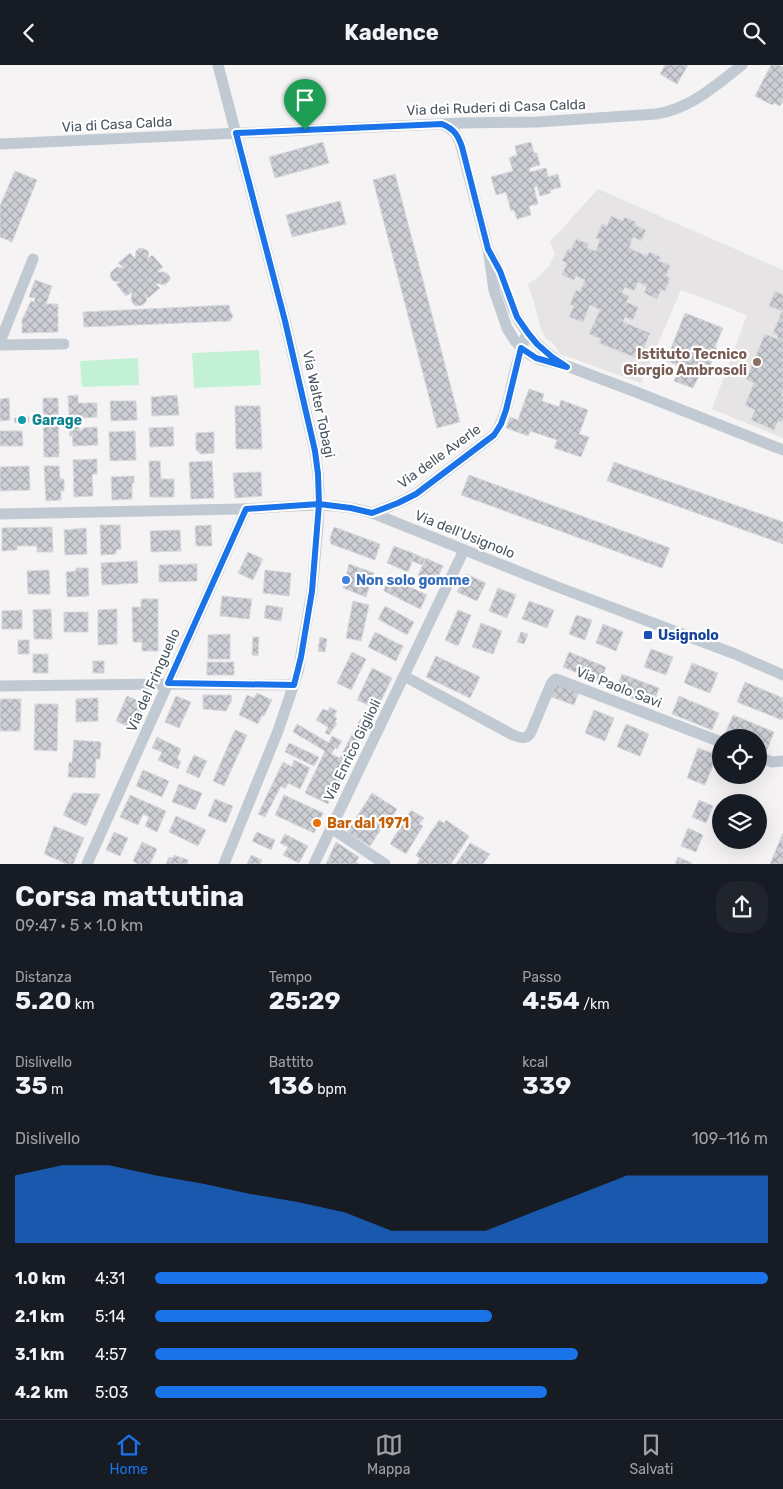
<!DOCTYPE html>
<html lang="it">
<meta charset="utf-8">
<style>
body{margin:0;font-family:Rubik,sans-serif;background:#20242c;color:#f1f3f6;height:100vh;display:flex;flex-direction:column;font-size:19px;white-space:nowrap}
*{box-sizing:border-box;margin:0}
p{font-size:16px;color:#9ea1a6}
.icon{flex:none;width:28px;height:28px;fill:none;stroke:currentColor;stroke-width:2;stroke-linecap:round;stroke-linejoin:round}
.map{position:relative;height:799px;overflow:hidden}
.details{display:flex;flex-direction:column;background:#171b24;flex:1}
.details>*{flex:none}
.fabs{position:absolute;left:712px;top:664px;display:grid;gap:10px}
.fabs a{display:grid;place-items:center;width:55px;height:55px;border-radius:50%;background:#171b24;box-shadow:0 5px 20px #0002;font-size:25px}
.pin{position:absolute;display:grid;place-items:center;width:42px;height:42px;color:#fff;margin:-51px -21px;border-radius:50% 50% 50% 0;rotate:-45deg;box-shadow:0 0 5px #0007}
.pin .icon{rotate:45deg}
.round{display:grid;place-items:center;flex:none;width:52px;height:52px;border-radius:20px;background:#20242c}
.summary{display:flex;align-items:center;justify-content:space-between;height:85px;padding:0 15px}
h1{font-size:28px;font-weight:700;line-height:38px}
.figures{display:grid;grid-template-columns:repeat(3,1fr);gap:8px;height:85px;padding:5px 15px}
.figures div{display:grid;align-content:center}
.figures b{font-size:25px;font-weight:700}
.figures small{font-size:14px;font-weight:400}
.figures p{font-size:14px}
.chart{height:140px;padding:10px 15px}
.chart p{display:flex;justify-content:space-between}
.chart svg{width:100%;height:90px;margin-top:5px;fill:#1a73e8;opacity:.7}
ul{padding:0 15px;list-style:none;font-size:16px}
li{display:grid;grid-template-columns:80px 60px 1fr;align-items:center;height:38px}
li i{height:12px;border-radius:6px;background:#1a73e8}
header{display:flex;justify-content:space-between;align-items:center;height:65px;padding:0 15px;background:#171b24;font-size:22px;font-weight:700}
.tab-bar{display:flex;justify-content:space-around;align-items:center;height:70px;border-top:1px solid #363941;background:#171b24;font-size:14px;color:#9ea1a6}
.tab-bar a{display:grid;justify-items:center;gap:2px}
.tab-bar .on{color:#1a73e8}
.map>svg:first-child{display:block}
.education{fill:#e6e4e5}
.pitch{fill:#c3f1d5}
.building{fill:url(#building-cross-hatch);stroke:#d7d9de}
.lines{fill:none;stroke-linecap:round;stroke-linejoin:round}
.minor{stroke:#c1cad2;stroke-width:11}
.route-casing{stroke:#fff;stroke-width:10}
.route{stroke:#1a73e8;stroke-width:6}
.education-dot{fill:#8d6e63;stroke:#fff;stroke-width:2}
.culture-dot{fill:#0f9aa8;stroke:#fff;stroke-width:2}
.shop-dot{fill:#3f7fe0;stroke:#fff;stroke-width:2}
.transit-dot{fill:#1a4fb4;stroke:#fff;stroke-width:2}
.food-dot{fill:#e8710a;stroke:#fff;stroke-width:2}
.labels{text-anchor:middle;stroke-width:4.5;stroke-linejoin:round;paint-order:stroke}
.street-label{font-size:14px;fill:#4a5661;stroke:#fff}
.education-label{font-size:14px;font-weight:bold;fill:#785e54;stroke:#fff;text-anchor:end}
.culture-label{font-size:14px;font-weight:bold;fill:#0d838f;stroke:#fff;text-anchor:start}
.shop-label{font-size:14px;font-weight:bold;fill:#366cbe;stroke:#fff;text-anchor:start}
.transit-label{font-size:14px;font-weight:bold;fill:#164399;stroke:#fff;text-anchor:start}
.food-label{font-size:14px;font-weight:bold;fill:#c56008;stroke:#fff;text-anchor:start}
</style>
<header><svg class="icon" aria-label="back" viewBox="0 0 24 24"><path d="M15 5l-7 7 7 7"/></svg>Kadence<svg class="icon" aria-label="search" viewBox="0 0 24 24"><circle cx="10" cy="10" r="6"/><path d="M15 15l6 6"/></svg></header>
<div class="map">
<svg width="783" height="799" viewBox="0 0 783 799">
<defs>
<pattern id="building-cross-hatch" width="8" height="8" patternUnits="userSpaceOnUse" patternTransform="scale(1.25)"><rect width="8" height="8" fill="#cdcfd5"/><path d="M0 0l8 8M0 8l8-8" fill="none" stroke="#a8abb0"/></pattern>
</defs>
<rect width="100%" height="100%" fill="#f5f3f3"/>
<path class="education" d="M598,124l185,81v168l-71,-29 35,-94 -66,-25 -40,93 -81,-29 -7,-11 -8,-5 -5,-12 -5,-20 -7,-22 13,-9 9,-10 5,-12 -5,-11z"/>
<g class="pitch">
<path d="M259,285l2,35 -67,3 -2,-35z"/>
<path d="M138,293l1,27 -57,2 -2,-26z"/>
</g>
<g class="building">
<path d="M665,0h23l-11,19 -17,-10z"/>
<path d="M771,0h7l5,2v34l-3,5 -6,-3 -2,2 -17,-9z"/>
<path d="M323,77l6,21 -54,15 -6,-21z"/>
<path d="M531,77l3,11h3l3,12 -11,3 1,4 16,-4 2,9 10,-3 3,13 -11,3 1,3 -11,3 -3,-10 -3,1 4,17 -9,2 2,9 -14,4 -3,-9 -3,1 -5,-19 -10,3 -5,-18 22,-6 -4,-13 8,-3 -2,-9z"/>
<path d="M15,106l22,9 -25,62 -12,-5v-31z"/>
<path d="M395,109l65,248 -23,6 -64,-248z"/>
<path d="M340,136l6,23 -54,13 -6,-22z"/>
<path d="M611,151l12,5 1,-4 12,5 -1,3 11,5 -5,11 -8,-4 -4,11 18,8 2,-4 12,5 -2,4 11,4 -4,11 4,2 -5,13 -4,-1 -4,9 -13,-6 3,-7 -9,-4 -4,9 -9,-4 -3,6 7,3 -3,6 12,5 -5,13 -8,-3 -2,5 27,11 -11,26 -40,-16 2,-4 -12,-5 11,-24 -10,-5 -7,17 -14,-5 5,-11 -4,-1 6,-15 4,2 5,-12 -9,-4 -2,4 -12,-5 5,-12 -5,-2 6,-12 3,1 5,-11 13,5 -2,4 9,3 4,-12 -4,-1 6,-14 5,2z"/>
<path d="M142,183l6,3 1,3 -2,6 5,-5 11,12 -6,5h7l4,2 2,3v3l-5,5 -10,-2 5,5 -12,10 -3,-4 2,5 -1,3 -4,3 -4,1 -4,-1 -3,-5 1,-8 -6,4 -10,-12 5,-2 -8,-1 -3,-5 1,-4 6,-5 7,1 -6,-5 12,-10 5,6 1,-8 2,-2z"/>
<path d="M35,215l17,6 -6,18h12v28l-36,1v-13l9,-19 3,1 1,-4 -6,-1z"/>
<path d="M775,226l8,4v96l-2,5h2v24l-1,2 -4,-1 -4,9 -23,-10 4,-10 -10,-5 9,-22 -8,-4 19,-45 12,5 1,-4 -5,-2 9,-22 -13,-5z"/>
<path d="M229,240l1,6 3,5 -3,5 -146,6 -1,-15z"/>
<path d="M685,248l38,15 -8,19 2,1 -7,18 -6,-2 -4,10 4,1 -1,2 -4,-1 -6,12 -19,-7 6,-15 -14,-5z"/>
<path d="M529,324l15,5 -2,7 17,6 2,-7 27,10 -9,24 10,3 -8,20 -27,-9 3,-8 -27,-9 -2,5 -22,-8 4,-11 8,3z"/>
<path d="M78,330v8h19v14l-19,1 1,12h-7v6h-2l-2,-40z"/>
<path d="M177,330l2,20 -27,1 -1,-19z"/>
<path d="M9,333l1,22 -10,1v-22z"/>
<path d="M43,333h15l1,59h-15z"/>
<path d="M110,336h26l1,19 -26,1z"/>
<path d="M235,341h25l2,43h-26z"/>
<path d="M29,352v5l-14,1 -1,-5z"/>
<path d="M97,362l1,18 -25,1 -1,-16h11v-2z"/>
<path d="M173,362l1,19 -24,1 -1,-19z"/>
<path d="M0,366h22l1,15h-23z"/>
<path d="M135,366l1,29 -26,1 -1,-29z"/>
<path d="M214,367v21l-13,1 -5,-4v-17z"/>
<path d="M97,394v15h-5l1,22 -19,1 -1,-37z"/>
<path d="M149,396h11l1,18h13v18h-24z"/>
<path d="M212,396l2,37 -23,1 -2,-37z"/>
<path d="M614,397l169,60v22l-176,-63z"/>
<path d="M29,401l1,24 -30,1v-24z"/>
<path d="M44,401h15l1,13h4v12h-3v9l-15,1z"/>
<path d="M261,407l1,24 -27,2 -2,-25z"/>
<path d="M469,410l201,73 -8,20 -201,-73z"/>
<path d="M134,411v7h-2v16l-20,1 -1,-23z"/>
<path d="M100,460h20l1,24 -5,1v4l-15,1z"/>
<path d="M211,460l1,21h-16l-1,-20z"/>
<path d="M52,462l1,25h-16v-6h-20v4l-15,1v-23z"/>
<path d="M334,462l46,17 -5,16 -44,-16 -1,-6z"/>
<path d="M86,463l1,26 -22,1 -1,-25z"/>
<path d="M180,465l1,21 -30,1 -1,-21z"/>
<path d="M394,481l21,8 -7,18 -21,-9z"/>
<path d="M248,487l15,7 -10,21 -15,-7z"/>
<path d="M415,489l10,5 -3,6 -10,-4z"/>
<path d="M426,493l17,8 -8,18 -17,-8z"/>
<path d="M137,496l1,22 -36,2 -1,-22z"/>
<path d="M197,499v17l-38,1v-17z"/>
<path d="M349,499l25,9 -8,24 -23,-9z"/>
<path d="M76,503h12l1,28 -22,1 -1,-25 10,-1z"/>
<path d="M49,505l1,24h-22l-1,-23z"/>
<path d="M265,505l26,3 -2,23 -26,-3z"/>
<path d="M466,509l20,9 -9,18 -20,-9z"/>
<path d="M387,511l40,19 -7,14 -36,-18z"/>
<path d="M498,523l18,7 -9,23 -18,-7z"/>
<path d="M222,531l30,3 -3,20 -29,-3z"/>
<path d="M141,534h17v52h-16v-9h-9l-1,-35h9z"/>
<path d="M353,536l16,4 -8,36 -15,-3z"/>
<path d="M529,536l25,9 -7,18 -25,-9z"/>
<path d="M266,540l17,3 -2,13 -17,-3z"/>
<path d="M385,541l29,16 -7,13 -29,-16z"/>
<path d="M51,544l1,30h-18l-1,-29z"/>
<path d="M117,544v35l-19,1v-35z"/>
<path d="M22,545v19h-20v-18z"/>
<path d="M458,545l13,5 -13,31 -13,-6z"/>
<rect x="64" y="547" width="24" height="20"/>
<path d="M576,550l16,5 -7,20 -16,-6z"/>
<path d="M481,558l21,8 -9,23 -21,-7z"/>
<path d="M603,559l20,8 -7,19 -20,-8z"/>
<path d="M375,567l28,14 -7,15 -28,-14z"/>
<path d="M521,567l7,2 -4,10 -7,-2z"/>
<path d="M230,569v25h-22v-24z"/>
<path d="M253,572h6l-1,19 -6,-1z"/>
<path d="M320,572l7,2 -2,13 -7,-1z"/>
<rect x="18" y="575" width="11" height="14"/>
<path d="M651,584l22,8 -7,18 -22,-8z"/>
<path d="M352,587l14,7 -15,31 -14,-7z"/>
<path d="M569,587l37,15 -6,15 -37,-15z"/>
<rect x="33" y="589" width="15" height="19"/>
<path d="M436,591l44,21 -10,21 -44,-21z"/>
<rect x="93" y="596" width="11" height="12"/>
<rect x="207" y="597" width="27" height="13"/>
<path d="M692,598l26,10 -8,20 -26,-10z"/>
<path d="M372,603l20,10 -15,31 -20,-9z"/>
<path d="M622,609l37,14 -6,18 -38,-14z"/>
<path d="M745,617l38,16v19l-1,3 -45,-18z"/>
<path d="M554,618l25,9 -5,13 -25,-9z"/>
<path d="M257,628l15,7 -8,16 -2,-1 -4,9 -19,-9 8,-20 7,3z"/>
<path d="M203,630h28l1,5 -6,11 -23,-2z"/>
<path d="M127,631l19,8 -12,25 -18,-8z"/>
<path d="M176,631l15,6 -12,26 -14,-6z"/>
<path d="M679,631l40,17 -7,17 -40,-16z"/>
<path d="M98,633v23l-22,1v-23z"/>
<path d="M0,634h21l-1,32h-20z"/>
<path d="M35,639h23l-1,47 -23,-1z"/>
<path d="M330,642l7,4 -3,5 3,2 -2,4 2,1 -8,12 -4,-2 3,-6 -12,-7 7,-11 5,2z"/>
<path d="M594,645l20,8 -9,23 -20,-8z"/>
<path d="M733,650l41,17 -7,18 -8,-3v-10h-25l-9,-3z"/>
<path d="M360,654l8,4 -40,81 -23,-11 20,-42 -32,-19 4,-8 32,19 3,-7 10,5 -5,8 -2,-1 -4,6 9,4z"/>
<path d="M626,659l23,10 -9,22 -23,-9z"/>
<path d="M235,665l12,5 -23,51 -11,-5z"/>
<path d="M157,672l24,12 -4,10 4,2 -3,8 -20,-9 4,-8 -10,-4z"/>
<path d="M74,675l27,2 -1,17h-4l-1,19 -27,-1 1,-15 3,1z"/>
<path d="M289,678l30,14 -5,9 -29,-14z"/>
<path d="M698,683l19,7 -12,30 -18,-7z"/>
<path d="M194,690l13,6 -8,17 -13,-6z"/>
<path d="M294,695l16,8 -10,21 -12,-6 -3,6 -4,-3 -16,31 -7,-3 25,-52 9,5z"/>
<path d="M143,705l26,11 -7,16 -26,-11z"/>
<path d="M179,719l23,9 -7,17 -23,-8z"/>
<path d="M73,728l27,1 -14,32 -23,-11z"/>
<path d="M372,728l25,16 -8,13 -2,-2 -17,26 -23,-14z"/>
<path d="M130,730l36,16 -9,21 -12,-6 4,-9 -6,-3 -5,11 -18,-8z"/>
<path d="M284,730l39,18 -9,20 -39,-18z"/>
<path d="M215,734l18,7 -7,17 -18,-7z"/>
<path d="M699,735l14,6 -7,17 -14,-6z"/>
<path d="M411,745l13,8 -5,6 4,2 -17,28 -16,-10z"/>
<path d="M176,751l30,14 -8,16 -29,-14z"/>
<path d="M439,755l5,3 2,-3 23,16 -18,28h-34l3,-5 -4,-4z"/>
<path d="M54,761l30,12 -11,26h-6l-23,-10z"/>
<path d="M688,763l15,7 -7,17 -15,-6z"/>
<path d="M114,767l14,6 -8,18 -14,-6z"/>
<path d="M257,767l18,8 -4,10 -19,-9z"/>
<path d="M783,768v31h-13z"/>
<path d="M285,769l23,12 -9,17 -16,-8 5,-8 -8,-4z"/>
<path d="M142,777l15,7 -7,15h-12l-5,-3z"/>
<path d="M336,777l23,15 -3,5 3,2h-33z"/>
<path d="M470,778l20,11 -7,10h-27z"/>
<path d="M174,790l14,5 -1,4h-21l3,-7 4,1z"/>
<path d="M251,790l11,5 -2,4h-13z"/>
<path d="M678,792l14,6 -1,1h-16z"/>
</g>
<g class="lines">
<g class="minor">
<path d="M218,0l67,256 30,130 3,23 1,17 -1,34 -6,66 -14,81 -20,59 -54,133"/>
<path d="M442,59l12,7 6,11 28,107 6,41 13,38 8,13 10,10 7,5 9,4 26,6 69,26 147,58"/>
<path d="M0,79l462,-21 75,-1 119,-8c34,-5 59,-28 86,-49"/>
<path d="M490,188c11,17 15,36 23,55 9,24 27,41 48,55"/>
<path d="M0,277l33,-83"/>
<path d="M0,280l64,-1"/>
<path d="M372,448l26,-10 18,-9 78,-59c11,-16 14,-33 18,-52 4,-17 9,-34 15,-50"/>
<path d="M0,449c80,-2 160,-3 240,-5 47,-1 85,-10 132,4l183,73 180,68 48,21"/>
<path d="M404,611l109,59c7,3 14,5 18,-3l20,-48 2,-3 3,-2 165,63"/>
<path d="M0,621l168,-2 126,1"/>
<path d="M759,692l13,5 11,-1"/>
<path d="M331,763l54,36"/>
<path d="M87,799l159,-355"/>
<path d="M314,799l150,-314"/>
</g>
</g>
<g class="lines">
<defs>
<path id="route" d="M305,65l-69,3 49,188 30,130 3,23 1,30 -7,87 -11,66 -7,28 -126,-2 78,-174 73,-5 32,4 21,5 26,-10 18,-9 78,-59 7,-11 5,-14 15,-62 15,10 31,9 -15,-10 -15,-13 -9,-11 -11,-16 -17,-46 -12,-22 -26,-102c-4,-12 -8,-18 -20,-23l-137,6"/>
</defs>
<use href="#route" class="route-casing"/>
<use href="#route" class="route"/>
</g>
<circle class="education-dot" cx="757" cy="297" r="5"/>
<circle class="culture-dot" cx="22" cy="355" r="5"/>
<circle class="shop-dot" cx="346" cy="515" r="5"/>
<rect class="transit-dot" x="643" y="565" width="10" height="10" rx="2.5"/>
<circle class="food-dot" cx="317" cy="758" r="5"/>
<g class="labels">
<g class="street-label">
<text transform="translate(496 42) rotate(-2)" y="5">Via dei Ruderi di Casa Calda</text>
<text transform="translate(117 59) rotate(-3)" y="5">Via di Casa Calda</text>
<text transform="translate(319 339) rotate(78)" y="5">Via Walter Tobagi</text>
<text transform="translate(439 391) rotate(-36)" y="5">Via delle Averle</text>
<text transform="translate(465 469) rotate(22)" y="5">Via dell'Usignolo</text>
<text transform="translate(153 615) rotate(-66)" y="5">Via del Fringuello</text>
<text transform="translate(619 622) rotate(21)" y="5">Via Paolo Savi</text>
<text transform="translate(352 685) rotate(-64)" y="5">Via Enrico Giglioli</text>
</g>
<g class="education-label">
<text x="747" y="294">Istituto Tecnico<tspan x="747" dy="16">Giorgio Ambrosoli</tspan></text>
</g>
<g class="culture-label">
<text x="32" y="360">Garage</text>
</g>
<g class="shop-label">
<text x="356" y="520">Non solo gomme</text>
</g>
<g class="transit-label">
<text x="658" y="575">Usignolo</text>
</g>
<g class="food-label">
<text x="327" y="763">Bar dal 1971</text>
</g>
</g>
</svg>
<div class="fabs">
<a><svg class="icon" aria-label="locate" viewBox="0 0 24 24"><circle cx="12" cy="12" r="6"/><path d="M12 2v4M12 18v4M2 12h4M18 12h4"/></svg></a>
<a><svg class="icon" aria-label="layers" viewBox="0 0 24 24"><path d="M12 4l9 5-9 5-9-5zM3 14l9 5 9-5"/></svg></a>
</div>
<div class="pin" style="left:305px;top:65px;background:#1e9e55"><svg class="icon" aria-label="arrive" viewBox="0 0 24 24"><path d="M6 21V4h12l-3 4 3 4H6"/></svg></div>
</div>
<section class="details">
<div class="summary"><div><h1>Corsa mattutina</h1><p>09:47 · 5 × 1.0 km</p></div><a class="round"><svg class="icon" aria-label="share" viewBox="0 0 24 24"><path d="M12 15V3M7 8l5-5 5 5M5 13v7h14v-7"/></svg></a></div>
<div class="figures">
<div><p>Distanza</p><b>5.20<small> km</small></b></div>
<div><p>Tempo</p><b>25:29</b></div>
<div><p>Passo</p><b>4:54<small> /km</small></b></div>
</div>
<div class="figures">
<div><p>Dislivello</p><b>35<small> m</small></b></div>
<div><p>Battito</p><b>136<small> bpm</small></b></div>
<div><p>kcal</p><b>339</b></div>
</div>
<div class="chart"><p><span>Dislivello</span>109–116 m</p>
<svg viewBox="0 0 160 44" preserveAspectRatio="none"><path d="M0 44V11L10 6L20 6L30 11L40 15L50 20L60 24L70 29L80 38L90 38L100 38L110 29L120 20L130 11L140 11L150 11L160 11V44z"/></svg>
</div>
<ul>
<li><b>1.0 km</b>4:31<i style="width:100%"></i></li>
<li><b>2.1 km</b>5:14<i style="width:55%"></i></li>
<li><b>3.1 km</b>4:57<i style="width:69%"></i></li>
<li><b>4.2 km</b>5:03<i style="width:64%"></i></li>
</ul>
</section>
<nav class="tab-bar">
<a class="on"><svg class="icon" aria-label="home" viewBox="0 0 24 24"><path d="M3 11l9-7 9 7M6 9v11h12V9"/></svg>Home</a>
<a><svg class="icon" aria-label="map" viewBox="0 0 24 24"><path d="M3 6l6-2 6 2 6-2v14l-6 2-6-2-6 2zM9 4v14M15 6v14"/></svg>Mappa</a>
<a><svg class="icon" aria-label="saved" viewBox="0 0 24 24"><path d="M7 4h10v16l-5-4-5 4z"/></svg>Salvati</a>
</nav>
